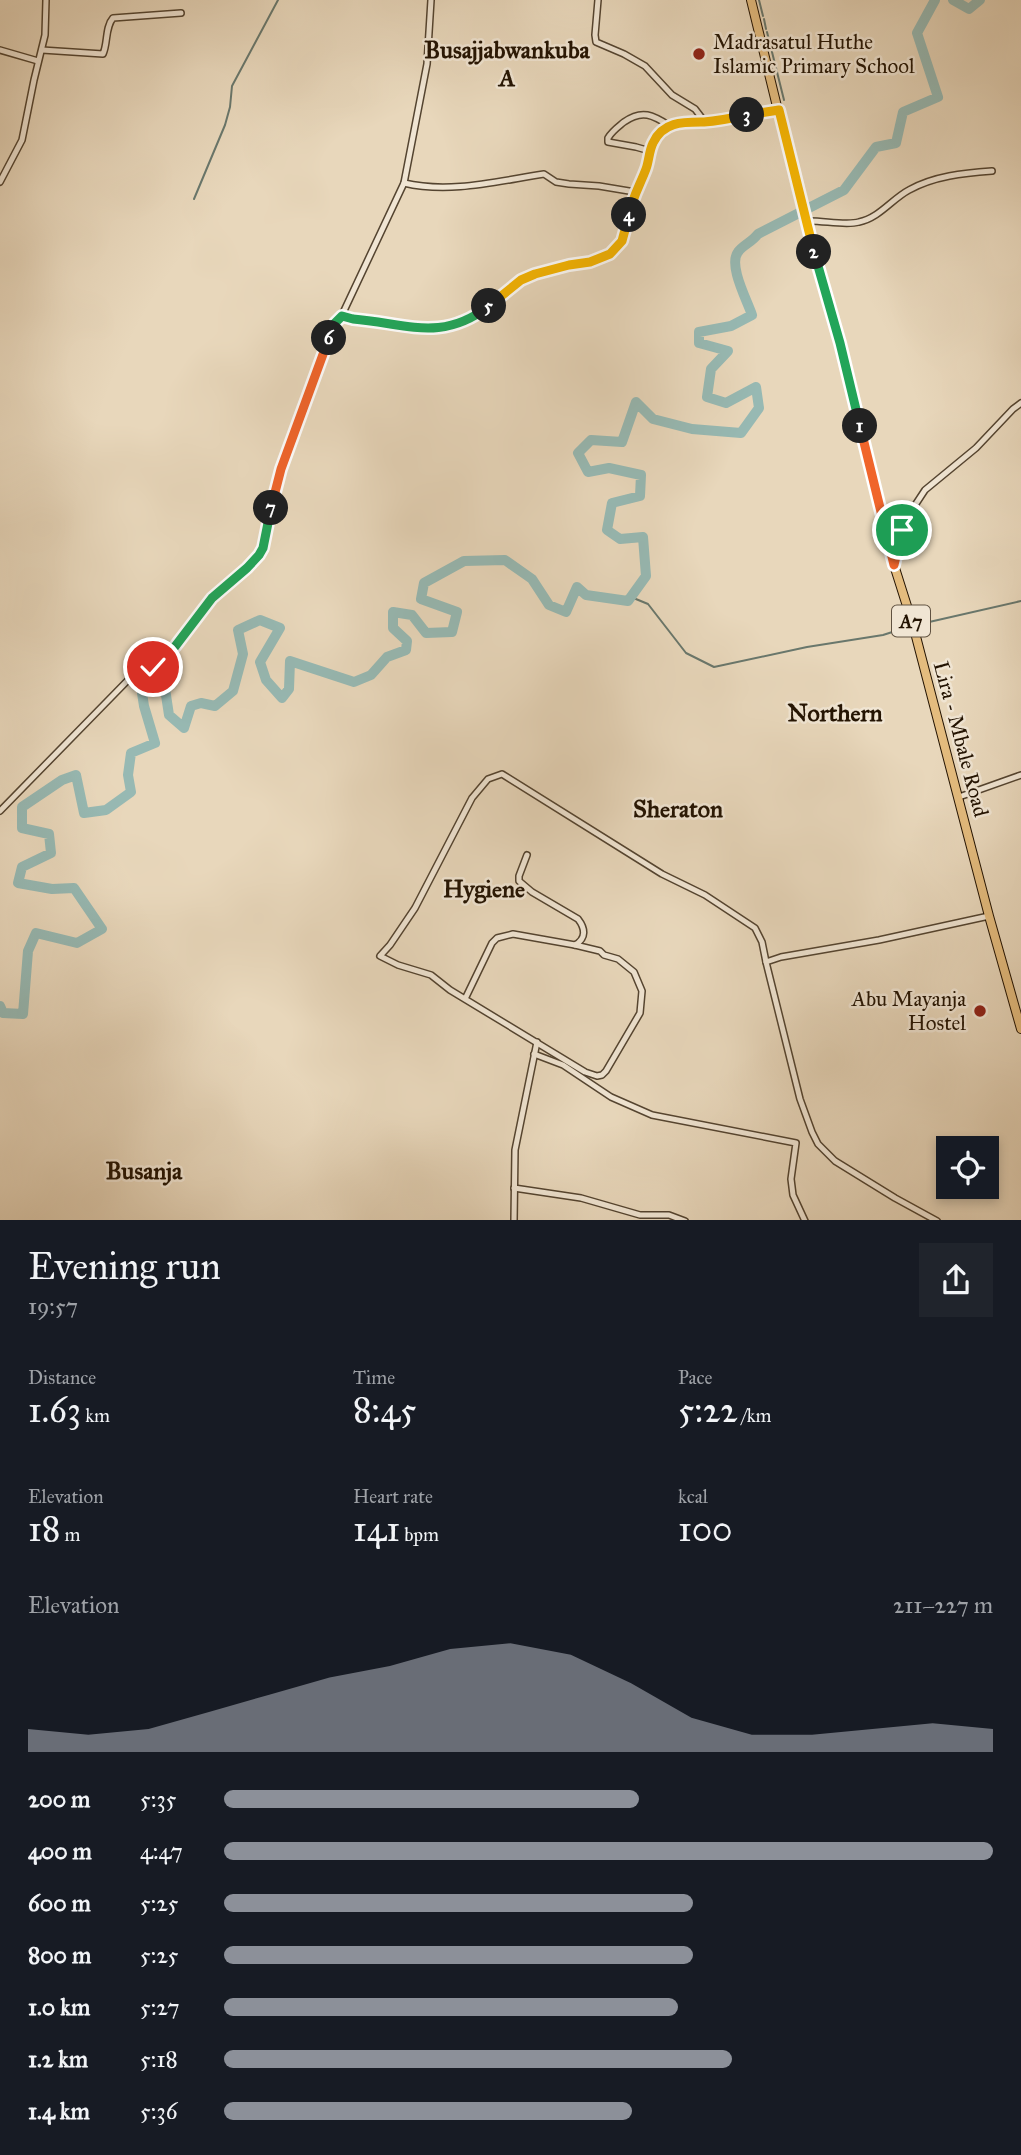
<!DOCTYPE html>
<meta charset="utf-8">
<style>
body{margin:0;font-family:"IM FELL Great Primer",serif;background:#20242c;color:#f1f3f6;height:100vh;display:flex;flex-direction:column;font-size:26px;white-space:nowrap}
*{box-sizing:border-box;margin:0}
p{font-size:23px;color:#9ea1a6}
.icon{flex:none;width:38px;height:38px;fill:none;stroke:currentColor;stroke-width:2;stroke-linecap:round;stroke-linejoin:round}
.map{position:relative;height:1220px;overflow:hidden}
.side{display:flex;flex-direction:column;background:#171b24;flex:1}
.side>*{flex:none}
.fabs{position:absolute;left:936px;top:1136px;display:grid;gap:14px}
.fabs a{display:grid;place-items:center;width:63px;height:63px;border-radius:0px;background:#171b24;box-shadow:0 4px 10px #0003;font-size:35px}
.pin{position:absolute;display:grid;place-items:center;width:60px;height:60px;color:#fff;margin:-30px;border:4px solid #fff;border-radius:50%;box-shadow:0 2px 7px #0007}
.km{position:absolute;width:35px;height:35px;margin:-18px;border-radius:50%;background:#222;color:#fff;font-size:19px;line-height:35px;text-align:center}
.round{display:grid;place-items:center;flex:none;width:74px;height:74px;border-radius:0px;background:#20242c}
.headline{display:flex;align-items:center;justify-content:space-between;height:119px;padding:0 28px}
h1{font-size:38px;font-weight:600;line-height:52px}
.stats{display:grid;grid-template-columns:repeat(3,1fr);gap:10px;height:119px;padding:7px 28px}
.stats div{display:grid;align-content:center}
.stats b{font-size:35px;font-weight:600}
.stats small{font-size:19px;font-weight:400}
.stats p{font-size:19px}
.chart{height:196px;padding:14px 28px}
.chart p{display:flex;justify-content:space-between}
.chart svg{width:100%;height:126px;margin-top:7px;fill:#8c9099;opacity:.7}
ul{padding:0 28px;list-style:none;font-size:23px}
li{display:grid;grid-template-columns:112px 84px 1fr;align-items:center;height:52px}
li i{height:18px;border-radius:9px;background:#8c9099}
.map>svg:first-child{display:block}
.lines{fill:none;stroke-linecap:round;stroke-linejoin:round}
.stream{stroke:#69776c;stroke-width:2}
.river{stroke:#97b9b3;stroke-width:10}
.minor-casing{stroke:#544430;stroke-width:8}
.primary-casing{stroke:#231302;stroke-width:10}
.minor{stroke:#f0e5d3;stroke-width:5}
.primary{stroke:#e4bc7e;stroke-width:8}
.split-1-casing{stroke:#fff;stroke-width:14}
.split-2-casing{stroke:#fff;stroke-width:14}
.split-3-casing{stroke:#fff;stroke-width:14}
.split-4-casing{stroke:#fff;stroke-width:14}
.split-5-casing{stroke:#fff;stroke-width:14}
.split-6-casing{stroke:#fff;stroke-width:14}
.split-7-casing{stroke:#fff;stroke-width:14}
.split-8-casing{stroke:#fff;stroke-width:14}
.split-1{stroke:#f0652b;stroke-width:9}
.split-2{stroke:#22a559;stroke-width:9}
.split-3{stroke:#f5b400;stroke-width:9}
.split-4{stroke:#f5b400;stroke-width:9}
.split-5{stroke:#f5b400;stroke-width:9}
.split-6{stroke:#22a559;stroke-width:9}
.split-7{stroke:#f0652b;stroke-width:9}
.split-8{stroke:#22a559;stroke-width:9}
.poi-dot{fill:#8f2418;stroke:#f0e5d3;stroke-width:2.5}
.labels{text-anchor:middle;stroke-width:5;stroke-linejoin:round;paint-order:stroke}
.shield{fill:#f0e5d3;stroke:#605241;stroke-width:2}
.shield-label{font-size:19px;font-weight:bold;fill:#231302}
.poi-label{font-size:21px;fill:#231302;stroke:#f0e5d3;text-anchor:start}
.street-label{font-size:21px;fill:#231302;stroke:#f0e5d3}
.quarter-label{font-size:24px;font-weight:bold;fill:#231302;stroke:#f0e5d3}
</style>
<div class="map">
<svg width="1021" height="1221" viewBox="0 0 1021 1221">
<rect width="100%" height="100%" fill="#e8d7bb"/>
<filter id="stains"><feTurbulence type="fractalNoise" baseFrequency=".00286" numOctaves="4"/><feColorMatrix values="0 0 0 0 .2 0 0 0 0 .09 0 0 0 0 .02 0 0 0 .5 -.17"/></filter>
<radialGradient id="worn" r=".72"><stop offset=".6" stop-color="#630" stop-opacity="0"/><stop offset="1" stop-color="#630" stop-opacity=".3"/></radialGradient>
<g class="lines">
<g class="stream">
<path d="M759,0l4,16"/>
<path d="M764,19l2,10"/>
<path d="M767,32l17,68"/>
<path d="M194,199l31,-74 5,-18 2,-21 46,-86"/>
<path d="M631,597l17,7 38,49 28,14 93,-20 76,-12 28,-9"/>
<path d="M916,625l105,-24"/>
</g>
<g class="river">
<path d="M953,0l16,9 11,-9"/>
<path d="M0,1006l3,7 20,1 5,-63 8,-18 41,10 25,-14 -28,-41 -22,1 -34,-6 4,-16 29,-14 -2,-19 -27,-6v-21l40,-27 14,-5 8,38 22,-3 25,-18 -3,-17 3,-22 24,-10 -11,-37 -2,-13 22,-11 5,33 15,13 7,-22 10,-3 14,3 18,-15 10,-37 -5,-24 22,-10 20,8 -20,34 6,18 16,18 7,-9 1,-28 64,21 17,-7 16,-18 19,-7 1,-9 -14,-13v-16l19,3 14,18 26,-1 5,-20 -36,-13 3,-16 40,-22 41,-1 27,19 17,26 17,7 11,-25 9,8 42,6 18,-25 -3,-39 -23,2 -13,-9 5,-27 28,-7 1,-21 -32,-7 -21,4 -10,-19 13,-13 31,2 14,-40 17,17 39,10 49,4 18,-25 -3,-21 -30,16 -19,-6 4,-28 17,-18 -29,-8v-11l32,-6 21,-11c-5,-15 -24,-50 -14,-63 5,-7 14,-10 20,-18l86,-44 32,-43 20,-4 7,-31 35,-15 -21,-64 18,-33"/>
</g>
<defs>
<g id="minor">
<path d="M598,0l-3,35 1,7 28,12 21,12 27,29 23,14 10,13"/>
<path d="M0,50l38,11"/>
<path d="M42,50l61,4c5,-11 2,-27 10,-36l68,-5"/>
<path d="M650,151l-14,-4 -28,-5v-4c4,-7 10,-11 16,-16 18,-13 29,-7 46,4"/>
<path d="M0,182l22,-42 12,-60 11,-45 1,-35"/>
<path d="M404,183c46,11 94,-2 140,-9l12,8 13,2 30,2 36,6"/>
<path d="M806,221c16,-1 39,5 53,1 20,-4 33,-23 50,-32 25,-14 55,-17 83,-19"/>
<path d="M342,315l82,14 15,-1 11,-2 31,-14 40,-32 14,-6 34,-9 21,-3 15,-5 9,-6 8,-10 11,-46 13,-27 7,-26 8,-10 12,-8 8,-2h24l74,-12"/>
<path d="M894,563l10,-41 21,-32 51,-42 37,-39 8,-6"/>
<path d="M959,797l62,-22"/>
<path d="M0,811l131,-134c10,-10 23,-7 33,-16l48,-63 35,-30 12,-13 6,-14 16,-72 52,-141 9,-13 62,-132 23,-119 4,-64"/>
<path d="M527,855l-8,21v5l13,11 46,27c7,9 9,19 -3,26"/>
<path d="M465,999l27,-56 5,-5 16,-4 62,11 25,6 4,4 14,4 16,13 8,19 -2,22 -34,58 -4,4 -5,1 -12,-4 -135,-82 -19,-15 -33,-10 -18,-9 10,-11 25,-37 57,-110 16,-19 14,-5 160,100 43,21 50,33 7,14 4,20"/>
<path d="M534,1054l29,11 48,32 41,18 144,28 -5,36 2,16 12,26"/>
<path d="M514,1188l67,10 59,17h29l16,6"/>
<path d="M514,1221l1,-71 22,-108"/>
<path d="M937,1221l-42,-23 -60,-37 -17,-17 -6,-12 -12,-33 -34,-137 15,-5 98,-17 110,-24"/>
</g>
<path id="primary" d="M751,0l52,213 37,130 54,222 19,60 76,291 32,113"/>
</defs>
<use href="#minor" class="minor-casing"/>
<use href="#primary" class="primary-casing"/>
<use href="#minor" class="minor"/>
<use href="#primary" class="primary"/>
</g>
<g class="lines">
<defs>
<path id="split-1" d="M860,426l34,139 8,-35"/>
<path id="split-2" d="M814,252l26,91 20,83"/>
<path id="split-3" d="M747,115l32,-5 35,142"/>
<path id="split-4" d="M629,215c3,-17 11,-30 17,-46 3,-8 3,-18 7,-26 10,-22 31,-21 51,-21 14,-1 29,-4 43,-7"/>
<path id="split-5" d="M489,306l32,-26 14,-6 34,-9 21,-3 20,-8 12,-13 7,-26"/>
<path id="split-6" d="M329,338l6,-15 7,-7 11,3c53,4 88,24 136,-13"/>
<path id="split-7" d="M271,508l10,-39 48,-131"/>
<path id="split-8" d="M153,667l11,-6 48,-63 35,-30 12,-13 4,-7 8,-40"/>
</defs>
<use href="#split-1" class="split-1-casing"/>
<use href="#split-2" class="split-2-casing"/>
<use href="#split-3" class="split-3-casing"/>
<use href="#split-4" class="split-4-casing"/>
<use href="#split-5" class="split-5-casing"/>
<use href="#split-6" class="split-6-casing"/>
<use href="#split-7" class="split-7-casing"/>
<use href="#split-8" class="split-8-casing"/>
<use href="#split-1" class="split-1"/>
<use href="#split-2" class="split-2"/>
<use href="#split-3" class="split-3"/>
<use href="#split-4" class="split-4"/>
<use href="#split-5" class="split-5"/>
<use href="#split-6" class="split-6"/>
<use href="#split-7" class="split-7"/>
<use href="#split-8" class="split-8"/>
</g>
<g class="poi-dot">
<circle cx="699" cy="54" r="7"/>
<circle cx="980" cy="1011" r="7"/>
</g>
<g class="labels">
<rect class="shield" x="892" y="605.5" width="38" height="31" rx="5"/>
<g class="shield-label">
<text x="911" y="628">A7</text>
</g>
<g class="poi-label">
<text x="713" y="49">Madrasatul Huthe<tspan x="713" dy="24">Islamic Primary School</tspan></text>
<text x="966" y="1006" text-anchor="end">Abu Mayanja<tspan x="966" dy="24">Hostel</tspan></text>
</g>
<g class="street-label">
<text transform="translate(961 739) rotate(75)" y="7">Lira - Mbale Road</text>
</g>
<g class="quarter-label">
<text x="507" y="58">Busajjabwankuba<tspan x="507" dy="28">A</tspan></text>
<text x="835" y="721">Northern</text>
<text x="678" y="817">Sheraton</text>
<text x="484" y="897">Hygiene</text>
<text x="144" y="1179">Busanja</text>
</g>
</g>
<rect width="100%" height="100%" filter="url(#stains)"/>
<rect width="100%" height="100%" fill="url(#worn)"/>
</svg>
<div class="fabs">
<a><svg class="icon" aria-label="locate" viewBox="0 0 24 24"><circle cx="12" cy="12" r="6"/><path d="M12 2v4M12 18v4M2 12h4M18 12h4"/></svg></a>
</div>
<div class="pin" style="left:902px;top:530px;background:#1e9e55"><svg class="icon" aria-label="arrive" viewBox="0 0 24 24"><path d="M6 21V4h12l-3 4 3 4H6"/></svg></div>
<div class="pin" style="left:153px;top:667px;background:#d93025"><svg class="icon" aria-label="check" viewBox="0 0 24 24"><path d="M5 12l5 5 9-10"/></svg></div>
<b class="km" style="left:860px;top:426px">1</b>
<b class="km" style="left:814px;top:252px">2</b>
<b class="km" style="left:747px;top:115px">3</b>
<b class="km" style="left:629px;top:215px">4</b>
<b class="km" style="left:489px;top:306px">5</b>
<b class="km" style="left:329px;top:338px">6</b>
<b class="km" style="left:271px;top:508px">7</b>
</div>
<section class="side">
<div class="headline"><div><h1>Evening run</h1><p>19:57</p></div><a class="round"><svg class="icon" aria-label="share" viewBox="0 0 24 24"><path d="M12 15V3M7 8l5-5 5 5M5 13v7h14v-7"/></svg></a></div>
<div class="stats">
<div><p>Distance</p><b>1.63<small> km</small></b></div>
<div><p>Time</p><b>8:45</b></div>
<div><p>Pace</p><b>5:22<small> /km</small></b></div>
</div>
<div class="stats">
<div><p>Elevation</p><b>18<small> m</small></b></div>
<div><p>Heart rate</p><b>141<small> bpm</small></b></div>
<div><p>kcal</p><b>100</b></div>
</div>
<div class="chart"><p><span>Elevation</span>211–227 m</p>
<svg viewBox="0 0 160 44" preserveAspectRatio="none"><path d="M0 44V36L10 38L20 36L30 30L40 24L50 18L60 14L70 8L80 6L90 10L100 20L110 32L120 38L130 38L140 36L150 34L160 36V44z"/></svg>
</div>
<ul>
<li><b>200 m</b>5:35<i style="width:54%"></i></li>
<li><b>400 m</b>4:47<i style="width:100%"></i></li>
<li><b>600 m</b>5:25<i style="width:61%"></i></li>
<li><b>800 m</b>5:25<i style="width:61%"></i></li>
<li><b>1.0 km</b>5:27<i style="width:59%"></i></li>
<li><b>1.2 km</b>5:18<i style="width:66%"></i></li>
<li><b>1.4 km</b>5:36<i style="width:53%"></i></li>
</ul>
</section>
